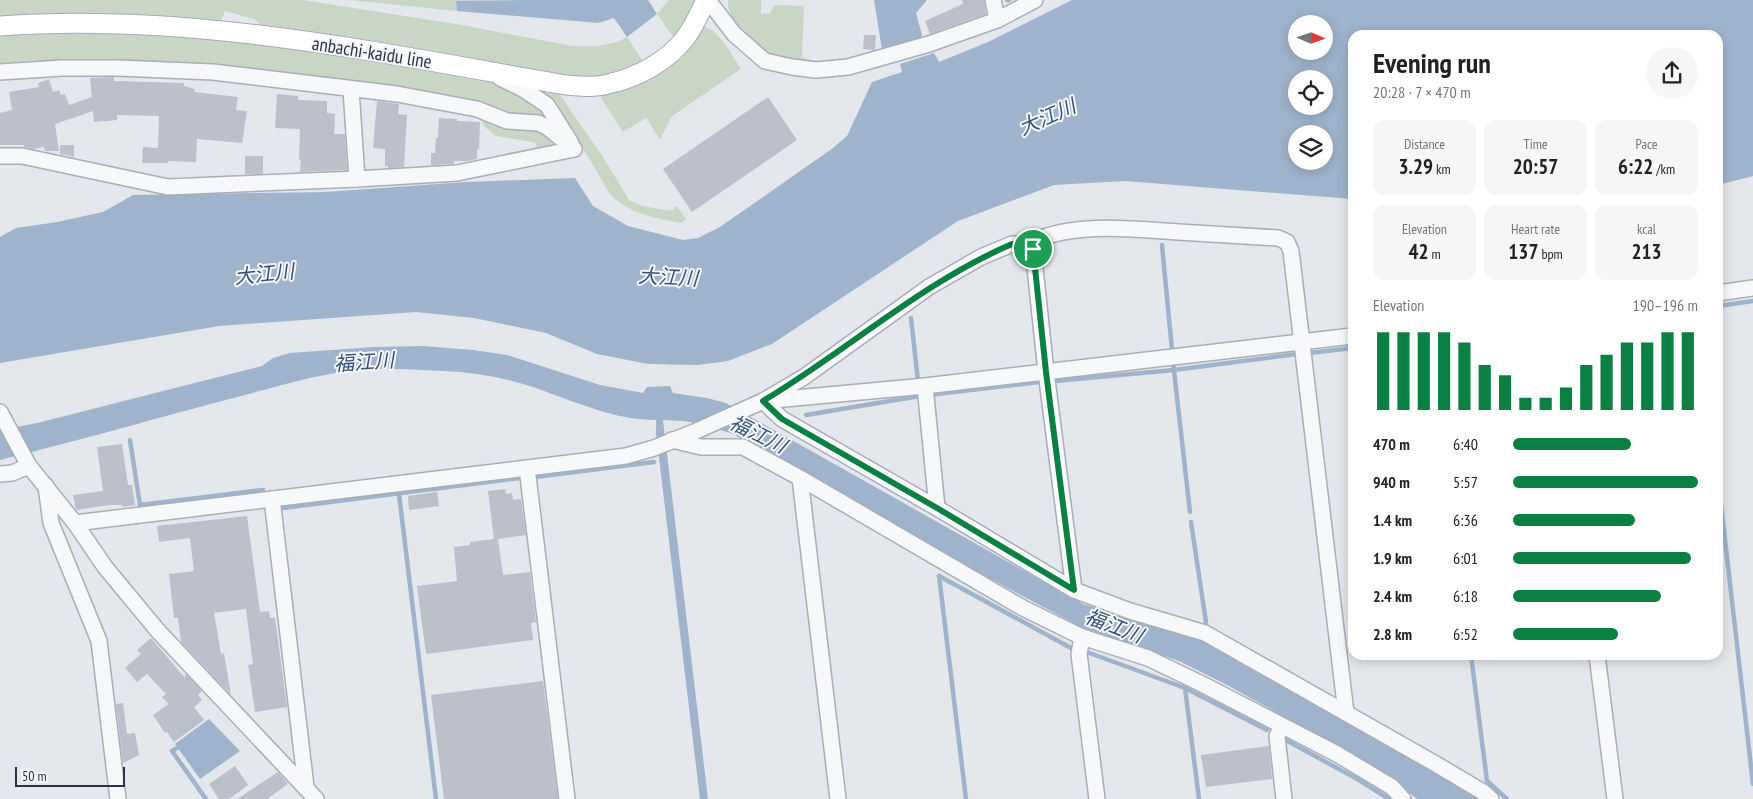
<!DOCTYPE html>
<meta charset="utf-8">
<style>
body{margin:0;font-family:"PT Sans Narrow","Noto Sans JP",sans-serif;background:#f6f6f6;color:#222;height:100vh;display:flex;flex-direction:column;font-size:19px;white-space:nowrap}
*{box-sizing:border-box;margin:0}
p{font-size:16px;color:#767676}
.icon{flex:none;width:28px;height:28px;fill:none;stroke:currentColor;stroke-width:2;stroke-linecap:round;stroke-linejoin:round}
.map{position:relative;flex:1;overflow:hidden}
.drawer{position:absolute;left:1348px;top:30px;width:375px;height:630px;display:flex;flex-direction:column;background:#fff;border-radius:15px;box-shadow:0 2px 12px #0003}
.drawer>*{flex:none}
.needle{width:32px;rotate:92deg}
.controls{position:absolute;left:1288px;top:15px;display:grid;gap:10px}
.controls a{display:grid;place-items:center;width:45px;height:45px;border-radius:50%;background:#fff;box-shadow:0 2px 12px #0003;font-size:25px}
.scale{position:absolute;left:15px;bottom:12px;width:110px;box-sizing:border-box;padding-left:5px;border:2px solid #2b3445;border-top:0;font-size:14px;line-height:18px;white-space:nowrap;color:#2b3445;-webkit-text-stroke:4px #f4f6f9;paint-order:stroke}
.pin{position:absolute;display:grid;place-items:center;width:42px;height:42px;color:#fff;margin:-21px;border:2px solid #fff;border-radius:50%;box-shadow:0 1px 5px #0007}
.round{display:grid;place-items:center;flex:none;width:52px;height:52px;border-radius:26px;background:#f6f6f6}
.overview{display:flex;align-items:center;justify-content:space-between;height:85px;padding:0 25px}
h1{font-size:28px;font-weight:600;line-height:38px}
.figures{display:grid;grid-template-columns:repeat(3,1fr);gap:8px;height:85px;padding:5px 25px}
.figures div{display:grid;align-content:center;border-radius:12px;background:#f6f6f6;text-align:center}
.figures b{font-size:21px;font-weight:600}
.figures small{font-size:14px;font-weight:400}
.figures p{font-size:14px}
.chart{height:140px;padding:10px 25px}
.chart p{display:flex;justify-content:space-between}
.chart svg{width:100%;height:90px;margin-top:5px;stroke:#0b8043;stroke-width:6}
ul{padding:0 25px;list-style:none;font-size:16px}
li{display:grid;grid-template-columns:80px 60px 1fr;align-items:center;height:38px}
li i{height:12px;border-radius:6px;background:#0b8043}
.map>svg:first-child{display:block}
.green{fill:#c9d6c5}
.water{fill:#9fb4cc;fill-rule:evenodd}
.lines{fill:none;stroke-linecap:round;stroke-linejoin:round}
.stream{stroke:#9fb4cc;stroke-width:4.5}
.building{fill:#bbc0ca}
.minor-casing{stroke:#a9aeb7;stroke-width:18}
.major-casing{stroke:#a3abb8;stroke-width:21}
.minor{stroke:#f7f8fa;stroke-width:15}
.major{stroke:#fff;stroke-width:19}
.route-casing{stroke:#fff;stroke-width:10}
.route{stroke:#0b8043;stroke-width:6}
.labels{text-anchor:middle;stroke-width:4;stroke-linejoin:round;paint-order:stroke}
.street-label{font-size:19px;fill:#2b3445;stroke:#f4f6f9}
.water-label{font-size:20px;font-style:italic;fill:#34527a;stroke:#f4f6f9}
</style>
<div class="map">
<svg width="1753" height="799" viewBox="0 0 1753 799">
<rect width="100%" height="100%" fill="#e4e7ec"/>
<g class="green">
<path d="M0,0h303l159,25 110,21h26l19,-4 10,-5 17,26 -35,14 -35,1 -309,-49 -11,-10 -29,-8 -5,12 -220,-4z"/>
<path d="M350,0h173l-67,1 1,10z"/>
<path d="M669,0h28l-15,28 -8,10 -17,-24z"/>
<path d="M728,0h33v14l9,-1 5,-8 29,1 -2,51 4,2 28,4 -1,2 -66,-9 -27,-26 -9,-14 -3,-10z"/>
<path d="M703,26c17,5 28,28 38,43l-69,47 -12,23 -14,-21 -23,14 -22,-34v-4z"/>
<path d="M15,32l159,2 153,18 160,27 52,28 11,10 -2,8 -336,-57h-212v-35z"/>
<path d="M534,88l20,4 6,3 43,62 26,43 13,6 29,5 6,-5 9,13 -5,4c-26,-5 -52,-9 -71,-29l-52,-88z"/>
<path d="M463,112l72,16 18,11c-1,13 -23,13 -33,16l17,-8 -1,-3 -3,-2 -37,-6 -9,-7 -7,-9z"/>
</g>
<g class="water">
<path d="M523,0h125l9,14 -30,23 -13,-19 -16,5 -141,-12 -1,-10z"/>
<path d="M874,0h53l-11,13 6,22 -2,3 1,4 -39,8z"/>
<path d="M1072,0h681v176l-35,9v-150h-366v164l-227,-18 -71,4 -96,36 -186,123 -44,17 -30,4 -50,-1 -51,-10 -51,-21 -72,-15 -58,-6 -197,14 -219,37v-126l16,-9 41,-6 46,-10 30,-17 193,-3 139,-10 110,-4 18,28 35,20 55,14 15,-2 22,-11 113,-79 14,-12 25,-54 30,-10 -2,-8 34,-11 5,9 49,-20zM1296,24h28v27h-28zM1296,79h28v27h-28zM1296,134h28v27h-28z"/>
<path d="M423,346l50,4 34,5 93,30 43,8 4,-6 23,-1 3,7 34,5 19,5 357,201 115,34 284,161h-65l-29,-24 -37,-21 -122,-68 -50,-25 -96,-33 -132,-70 -116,-68 -102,-56 -31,-10 -18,-3 -21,-1 45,379h-8l-44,-366v-13c-42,0 -80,-18 -120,-32 -30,-10 -61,-16 -93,-17 -23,-1 -48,-3 -72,-2 -42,2 -85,15 -126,26 -82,21 -163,45 -245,65v-32h12l25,-5 225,-57 11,-8 17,-5 84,-6z"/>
<path d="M209,719l31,32 -40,28 -25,-35z"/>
</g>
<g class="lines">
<g class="stream">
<path d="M1007,0h2"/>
<path d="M1162,245l10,105"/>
<path d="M1718,306l35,-5"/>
<path d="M911,318l7,63"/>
<path d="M1309,353l43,-5"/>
<path d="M1173,362l17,150"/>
<path d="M1055,381l119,-11 122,-16"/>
<path d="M806,415l114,-19 120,-14"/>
<path d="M130,440l10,65 123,-15"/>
<path d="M535,477l119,-15"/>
<path d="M1718,479l35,305"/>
<path d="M399,494l37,305"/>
<path d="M283,508l237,-30"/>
<path d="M1191,522l15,100"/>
<path d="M939,576l27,223"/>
<path d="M939,576l132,72"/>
<path d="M1084,651l101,37 82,42"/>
<path d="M1471,655l16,126 20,18"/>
<path d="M1185,688l14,111"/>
<path d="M1282,738l77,42 30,19"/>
<path d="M177,748l-5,3 34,48"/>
</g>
</g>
<g class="building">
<path d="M962,0h22l2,14 -56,20 -5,-13 38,-17z"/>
<path d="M864,35h12l-1,15 -12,-1z"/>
<path d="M114,77v4l70,2v3l11,3 -1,3 44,5 -2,13 11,1 -5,32 -45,-4 -1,23 -28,-1v2h-26l1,-16 15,1 1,-32 -42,-1v5l-23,2 -1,-11 -38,13 4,27h-14l-1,-4 -12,2 -8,-2v-2h-24v-32l12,-3 -3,-18 30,-5 -1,-4 11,-4 4,13 6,-2 2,5 4,-1 4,11 23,-8 -2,-19z"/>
<path d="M277,94l21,2v4l29,1v12l8,1 -1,20h11l2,36 -47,2 1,-12h-2l1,-31 -25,-1z"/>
<path d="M768,97l29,43 -105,72 -29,-43z"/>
<path d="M377,101l22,3 -1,10 9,1 -3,52 -16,1v-2h-3v-17l-12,-1z"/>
<path d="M439,118l18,1v2l23,1 -1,27h-2v10l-10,2h-13v3l-23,1v-12h4l1,-15h2z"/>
<path d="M60,145h14v12l-14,-3z"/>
<rect x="245" y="156" width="18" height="18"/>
<path d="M122,444l6,41h4l3,20 -13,2v-2h-12l-34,5 -3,-15 30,-4 -6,-44z"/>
<path d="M505,489l1,5 6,-1 1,7 8,-1 5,36 -28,4 5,36 27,-3 6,50 -5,1 2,17 -107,14 -9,-68 40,-5 -3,-34 16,-2v-3l24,-3 -6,-48z"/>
<path d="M437,492l2,14 -30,4 -1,-14z"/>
<path d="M247,516l13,96 9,-1 1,7h5l12,89 -32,5 -7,-47 5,-1 -7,-55 -32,4 7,41 3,-1 7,42 -50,-53 -3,-24h-4l-5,-44 25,-3 -4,-33 -31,4 -2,-16z"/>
<path d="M151,638l34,40v-5l17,18 -4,4 4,5 -8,7 10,13 -30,22 -7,-10 -2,1 -12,-18 16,-11 -7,-7 4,-3 -19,-20 -10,8 -12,-14 16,-14 -4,-4z"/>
<path d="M543,681l15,118h-114l-13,-104z"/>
<path d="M123,703l4,31 8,-1 4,22 -16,8 -7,-59z"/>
<path d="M1269,746l3,33 -66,8 -5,-32z"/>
<path d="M235,766l13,19 -19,14h-10l-10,-15z"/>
<path d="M278,772l10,12 -21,15h-30z"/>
</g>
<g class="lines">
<defs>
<g id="minor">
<path d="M708,0l26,34 31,27 27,6 24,3 32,-3 81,-23 68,-24 38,-20"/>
<path d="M993,0l4,20"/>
<path d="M0,72l62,-4h56l95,4 184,22 80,15 30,12 31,2 9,4 27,22"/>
<path d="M500,78l23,11 24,16 24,38"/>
<path d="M351,89l6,90"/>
<path d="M0,156h22l146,31 189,-8 100,-6 117,-24"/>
<path d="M1033,249l1,-8c41,-19 100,-12 144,-9 33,2 67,4 100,6l9,4 4,9 55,462"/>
<path d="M1718,293l35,-5"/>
<path d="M925,386l12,122"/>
<path d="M0,412l29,54 46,57 30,44 53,64 158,168"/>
<path d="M672,440l29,7h42l57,31 223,130 59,29 66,21 54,26 135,70 55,33 11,12"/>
<path d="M527,468l40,331"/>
<path d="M0,474l12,-1 17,-7"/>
<path d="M800,478l38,321"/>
<path d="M46,486l5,37 48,118 19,158"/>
<path d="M272,499l34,288"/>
<path d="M75,523l551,-67 28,-8 40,-16 69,-31 162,-15 427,-50"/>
<path d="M1074,590l-28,-218 -13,-123 -7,-5h-14l-31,13 -52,30 -125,90 -41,24 19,18 155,89 137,82 56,21 75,22 229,130 49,29 8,7"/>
<path d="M1082,637l-3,17 18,145"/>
<path d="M1597,655l18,144"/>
<path d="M1282,726l-5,10 7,63"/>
</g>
<path id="major" d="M0,26c190,-14 380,27 566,59 14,1 29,3 42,-1 29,-6 60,-23 78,-47 8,-11 14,-24 20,-37"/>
</defs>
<use href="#minor" class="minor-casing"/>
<use href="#major" class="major-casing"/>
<use href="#minor" class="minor"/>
<use href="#major" class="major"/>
</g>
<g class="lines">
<defs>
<path id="route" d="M1012,244h14l7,5 13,123 28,218 -137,-82 -155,-89 -19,-18c84,-50 158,-118 249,-157z"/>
</defs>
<use href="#route" class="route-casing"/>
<use href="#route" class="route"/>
</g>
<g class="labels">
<g class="street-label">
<text transform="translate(372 52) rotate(9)" y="7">anbachi-kaidu line</text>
</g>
<g class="water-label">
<text transform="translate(1047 117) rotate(-24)" y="7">大江川</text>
<text transform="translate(264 274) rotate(-6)" y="7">大江川</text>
<text transform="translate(668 277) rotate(3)" y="7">大江川</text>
<text transform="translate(364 362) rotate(-4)" y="7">福江川</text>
<text transform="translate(758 434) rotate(26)" y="7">福江川</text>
<text transform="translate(1114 626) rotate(21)" y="7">福江川</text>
</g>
</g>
</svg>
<div class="controls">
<a><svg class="needle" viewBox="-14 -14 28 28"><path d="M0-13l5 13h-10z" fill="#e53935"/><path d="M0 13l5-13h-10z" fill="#767676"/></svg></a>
<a><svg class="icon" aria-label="locate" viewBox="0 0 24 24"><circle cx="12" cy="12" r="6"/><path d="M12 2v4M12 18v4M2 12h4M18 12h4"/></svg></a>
<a><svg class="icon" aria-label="layers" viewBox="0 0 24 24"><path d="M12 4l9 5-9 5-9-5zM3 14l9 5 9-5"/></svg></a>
</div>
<div class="scale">50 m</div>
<div class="pin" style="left:1033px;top:249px;background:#1e9e55"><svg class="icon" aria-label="arrive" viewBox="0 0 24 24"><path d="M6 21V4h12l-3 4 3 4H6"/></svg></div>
<section class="drawer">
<div class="overview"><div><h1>Evening run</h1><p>20:28 · 7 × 470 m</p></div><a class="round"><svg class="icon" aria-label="share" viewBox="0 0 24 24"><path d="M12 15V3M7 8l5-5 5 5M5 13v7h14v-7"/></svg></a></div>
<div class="figures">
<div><p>Distance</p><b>3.29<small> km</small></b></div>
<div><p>Time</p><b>20:57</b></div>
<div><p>Pace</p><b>6:22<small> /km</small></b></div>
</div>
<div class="figures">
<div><p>Elevation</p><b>42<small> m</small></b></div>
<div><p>Heart rate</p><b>137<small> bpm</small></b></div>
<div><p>kcal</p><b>213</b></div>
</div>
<div class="chart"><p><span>Elevation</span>190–196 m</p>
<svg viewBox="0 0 160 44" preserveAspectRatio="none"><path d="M5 44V6M15 44V6M25 44V6M35 44V6M45 44V11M55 44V22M65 44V27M75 44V38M85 44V38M95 44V33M105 44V22M115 44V17M125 44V11M135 44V11M145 44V6M155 44V6"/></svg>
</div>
<ul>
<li><b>470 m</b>6:40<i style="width:64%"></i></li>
<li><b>940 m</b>5:57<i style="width:100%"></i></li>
<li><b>1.4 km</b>6:36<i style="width:66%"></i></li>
<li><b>1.9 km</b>6:01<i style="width:96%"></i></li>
<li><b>2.4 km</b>6:18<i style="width:80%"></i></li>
<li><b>2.8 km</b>6:52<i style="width:57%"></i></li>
</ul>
</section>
</div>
